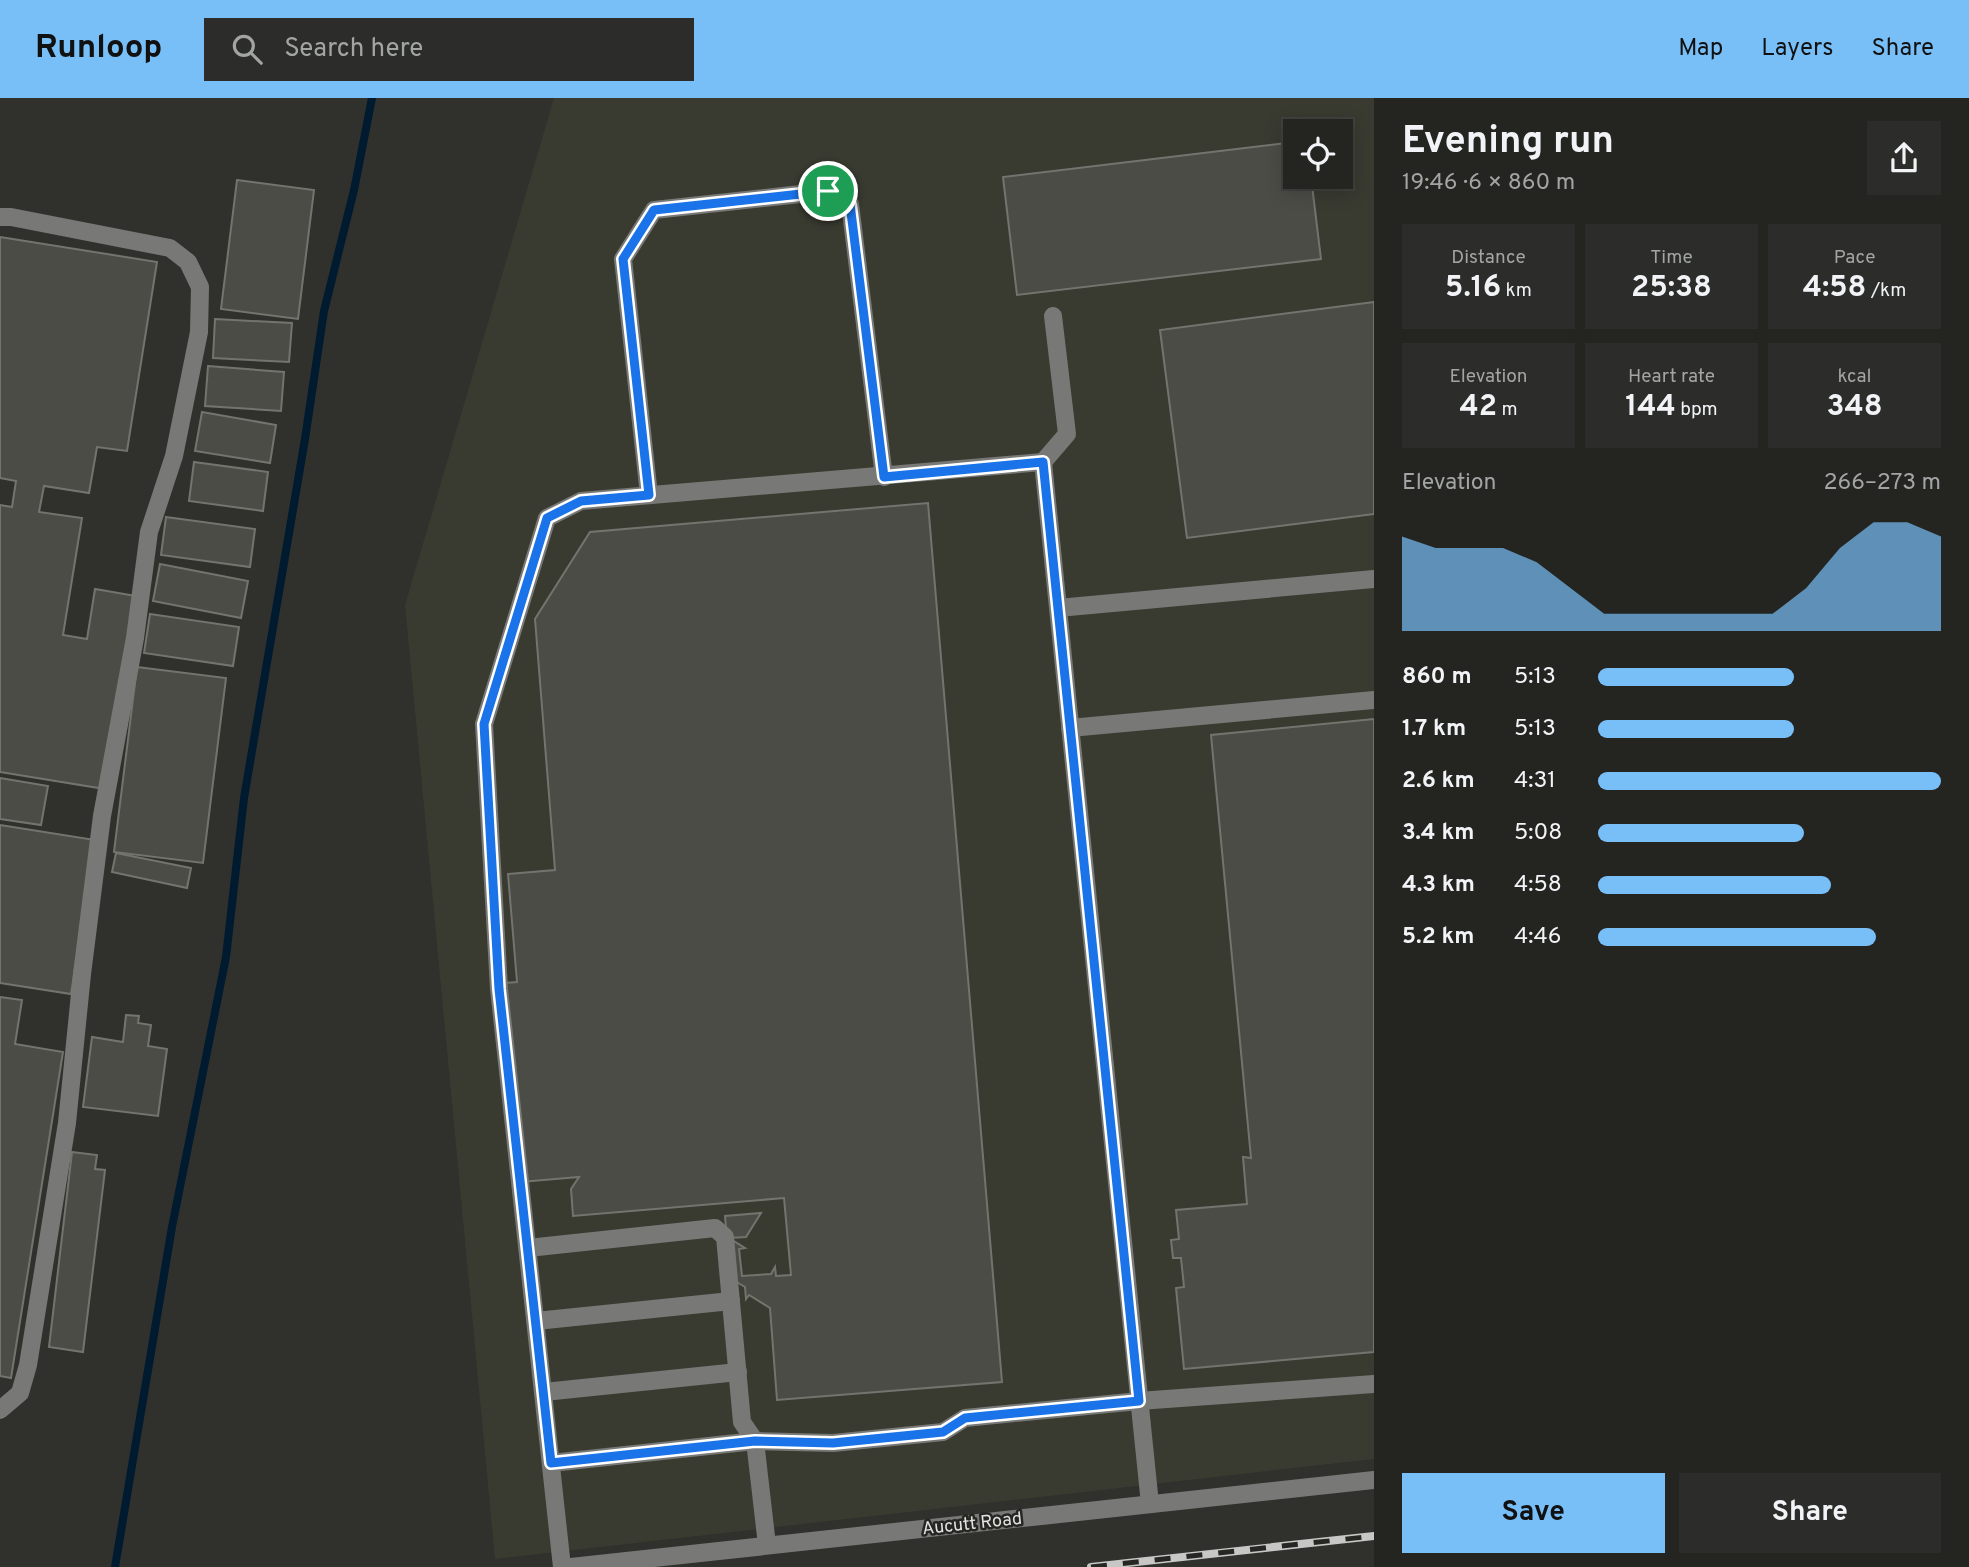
<!DOCTYPE html>
<meta charset="utf-8">
<style>
body{margin:0;font-family:Overpass,sans-serif;background:#2c2d2a;color:#f1f3f6;height:100vh;display:flex;flex-direction:column;font-size:26px;white-space:nowrap}
*{box-sizing:border-box;margin:0}
p{font-size:23px;color:#a3a5a5}
.icon{flex:none;width:38px;height:38px;fill:none;stroke:currentColor;stroke-width:2;stroke-linecap:round;stroke-linejoin:round}
.map{position:relative;flex:1;overflow:hidden}
.sheet{display:flex;flex-direction:column;background:#242521;width:595px}
.sheet>*{flex:none}
.fabs{position:absolute;left:1283px;top:21px;display:grid;gap:14px}
.fabs a{display:grid;place-items:center;width:70px;height:70px;border-radius:0px;background:#242521;box-shadow:0 4px 18px #0003,0 0 0 2px #41423f;font-size:35px}
.pin{position:absolute;display:grid;place-items:center;width:60px;height:60px;color:#fff;margin:-30px;border:4px solid #fff;border-radius:50%;box-shadow:0 2px 7px #0007}
.round{display:grid;place-items:center;flex:none;width:74px;height:74px;border-radius:0px;background:#2c2d2a}
.headline{display:flex;align-items:center;justify-content:space-between;height:119px;padding:0 28px}
h1{font-size:38px;font-weight:700;line-height:52px}
.stats{display:grid;grid-template-columns:repeat(3,1fr);gap:10px;height:119px;padding:7px 28px}
.stats div{display:grid;align-content:center;border-radius:0px;background:#2c2d2a;text-align:center}
.stats b{font-size:30px;font-weight:700}
.stats small{font-size:19px;font-weight:400}
.stats p{font-size:19px}
.chart{height:196px;padding:14px 28px}
.chart p{display:flex;justify-content:space-between}
.chart svg{width:100%;height:126px;margin-top:7px;fill:#78bff8;opacity:.7}
.primary-button{display:flex;gap:14px;margin-top:auto;padding:14px 28px}
.primary-button a{flex:1;height:80px;border-radius:0px;background:#78bff8;color:#111;font-size:28px;font-weight:700;line-height:80px;text-align:center}
.primary-button a+a{background:#2c2d2a;color:#f1f3f6}
ul{padding:0 28px;list-style:none;font-size:23px}
li{display:grid;grid-template-columns:112px 84px 1fr;align-items:center;height:52px}
li i{height:18px;border-radius:9px;background:#78bff8}
header{display:flex;align-items:center;gap:42px;box-sizing:border-box;height:98px;padding:0 35px;background:#78bff8;color:#111}
header strong{font-size:33px}
nav{display:flex;gap:38px;margin-inline-start:auto;font-size:24px}
.search{width:490px;height:63px;background:#2c2d2a;display:flex;align-items:center;gap:18px;box-sizing:border-box;padding:0 24px;border-radius:0px;color:#a3a5a5;font-size:26px}
main{display:flex;flex:1;min-height:0}
.map>svg:first-child{display:block}
.built{fill:#393a30;fill-rule:evenodd}
.lines{fill:none;stroke-linecap:round;stroke-linejoin:round}
.stream{stroke:#001a2f;stroke-width:8}
.building{fill:#4c4c47;stroke:#74746f;stroke-width:2}
.minor{stroke:#787976;stroke-width:18}
.rail-casing{stroke:#c7c8c5;stroke-width:8}
.rail{stroke:#262722;stroke-width:5;stroke-dasharray:16;stroke-linecap:butt}
.route-casing{stroke:#fff;stroke-width:14}
.route{stroke:#1a73e8;stroke-width:9}
.labels{text-anchor:middle;stroke-width:5;stroke-linejoin:round;paint-order:stroke}
.street-label{font-size:18px;fill:#e3e4e1;stroke:#262722}
</style>
<header>
<strong>Runloop</strong>
<div class="search"><svg class="icon" aria-label="search" viewBox="0 0 24 24"><circle cx="10" cy="10" r="6"/><path d="M15 15l6 6"/></svg>Search here</div>
<nav><a>Map</a><a>Layers</a><a>Share</a></nav>
</header>
<main>
<div class="map">
<svg width="1374" height="1469" viewBox="0 0 1374 1469">
<rect width="100%" height="100%" fill="#30312c"/>
<path class="built" d="M554,0h820v1361l-879,100 -90,-954zM1295,33h45v46h-45z"/>
<g class="lines">
<path class="stream" d="M115,1469l57,-340 54,-270 18,-159 61,-359 19,-128 30,-121 18,-92"/>
</g>
<g class="building">
<path d="M1295,44v35h16l10,82 -304,36 -14,-118z"/>
<path d="M237,82l77,10 -16,129 -77,-10z"/>
<path d="M0,139l157,25 -30,189 -30,-4 -8,46 -45,-7 -5,26 43,6 -19,117 24,4 8,-50 41,7 -31,193 -105,-17v-267l12,2 4,-26 -16,-3z"/>
<path d="M1374,204v212l-187,24 -27,-208z"/>
<path d="M215,221l77,4 -3,39 -76,-4z"/>
<path d="M208,268l76,6 -3,39 -76,-5z"/>
<path d="M202,314l74,13 -6,38 -75,-12z"/>
<path d="M194,364l74,10 -5,39 -74,-10z"/>
<path d="M928,405l74,879 -225,18 -7,-92 -21,-13 -3,4 -1,-12 -15,-9 -5,-62 36,-3 -15,24 -17,1 16,10 -6,1 3,27 29,-2 4,-7 1,9 15,-1 -7,-77 -211,18 -2,-27 8,-12 -58,5 -17,-199 13,-1 -9,-108 47,-4 -20,-251 55,-87z"/>
<path d="M166,419l89,12 -5,38 -89,-12z"/>
<path d="M160,466l88,17 -7,37 -88,-17z"/>
<path d="M150,516l89,13 -6,39 -89,-13z"/>
<path d="M137,569l89,11 -23,185 -89,-11z"/>
<path d="M1374,621v633l-190,17 -8,-81 8,-1 -3,-29h-8l-2,-18 8,-1 -3,-29 71,-6 -4,-47 8,1 -40,-423z"/>
<path d="M0,680l48,8 -7,39 -41,-6z"/>
<path d="M0,727l95,15 -24,154 -71,-11z"/>
<path d="M116,755l75,15 -4,20 -75,-16z"/>
<path d="M0,899l22,3 -7,44 48,8 -52,326 -11,-2z"/>
<path d="M126,917l13,1 -1,7 13,2 -3,21 19,3 -9,67 -75,-9 9,-70 31,5z"/>
<path d="M72,1054l25,3 -2,14 10,1 -22,182 -34,-5z"/>
</g>
<g class="lines">
<g class="minor">
<path d="M0,119h11l159,31 18,14 12,25 -1,45 -25,124 -25,76 -14,106 -33,178 -20,158 -15,149 -39,242 -8,28 -20,17"/>
<path d="M1043,364l24,-28 -14,-118"/>
<path d="M649,397l-26,-236 31,-49 174,-19 22,13 34,273"/>
<path d="M1058,510l316,-29"/>
<path d="M1070,630l304,-28"/>
<path d="M528,1150l187,-20 10,9 17,185 13,19 12,104"/>
<path d="M536,1223l195,-20"/>
<path d="M544,1294l194,-20"/>
<path d="M551,1365l204,-22 78,2 110,-11 22,-14 174,-17 235,-17"/>
<path d="M562,1469l-63,-578 -15,-265 63,-206 34,-17 462,-39 107,1042"/>
<path d="M571,1469l803,-87"/>
</g>
<defs>
<path id="rail" d="M1091,1469l283,-31"/>
</defs>
<use href="#rail" class="rail-casing"/>
<use href="#rail" class="rail"/>
</g>
<g class="lines">
<defs>
<path id="route" d="M828,93l22,13 34,273 159,-15 96,939 -174,17 -22,14 -110,11 -78,-2 -204,22 -52,-474 -15,-265 63,-206 34,-17 68,-6 -26,-236 31,-49z"/>
</defs>
<use href="#route" class="route-casing"/>
<use href="#route" class="route"/>
</g>
<g class="labels">
<g class="street-label">
<text transform="translate(972 1425) rotate(-6)" y="6">Aucutt Road</text>
</g>
</g>
</svg>
<div class="fabs">
<a><svg class="icon" aria-label="locate" viewBox="0 0 24 24"><circle cx="12" cy="12" r="6"/><path d="M12 2v4M12 18v4M2 12h4M18 12h4"/></svg></a>
</div>
<div class="pin" style="left:828px;top:93px;background:#1e9e55"><svg class="icon" aria-label="arrive" viewBox="0 0 24 24"><path d="M6 21V4h12l-3 4 3 4H6"/></svg></div>
</div>
<section class="sheet">
<div class="headline"><div><h1>Evening run</h1><p>19:46 · 6 × 860 m</p></div><a class="round"><svg class="icon" aria-label="share" viewBox="0 0 24 24"><path d="M12 15V3M7 8l5-5 5 5M5 13v7h14v-7"/></svg></a></div>
<div class="stats">
<div><p>Distance</p><b>5.16<small> km</small></b></div>
<div><p>Time</p><b>25:38</b></div>
<div><p>Pace</p><b>4:58<small> /km</small></b></div>
</div>
<div class="stats">
<div><p>Elevation</p><b>42<small> m</small></b></div>
<div><p>Heart rate</p><b>144<small> bpm</small></b></div>
<div><p>kcal</p><b>348</b></div>
</div>
<div class="chart"><p><span>Elevation</span>266–273 m</p>
<svg viewBox="0 0 160 44" preserveAspectRatio="none"><path d="M0 44V11L10 15L20 15L30 15L40 20L50 29L60 38L70 38L80 38L90 38L100 38L110 38L120 29L130 15L140 6L150 6L160 11V44z"/></svg>
</div>
<ul>
<li><b>860 m</b>5:13<i style="width:57%"></i></li>
<li><b>1.7 km</b>5:13<i style="width:57%"></i></li>
<li><b>2.6 km</b>4:31<i style="width:100%"></i></li>
<li><b>3.4 km</b>5:08<i style="width:60%"></i></li>
<li><b>4.3 km</b>4:58<i style="width:68%"></i></li>
<li><b>5.2 km</b>4:46<i style="width:81%"></i></li>
</ul>
<div class="primary-button"><a>Save</a><a>Share</a></div>
</section>
</main>
